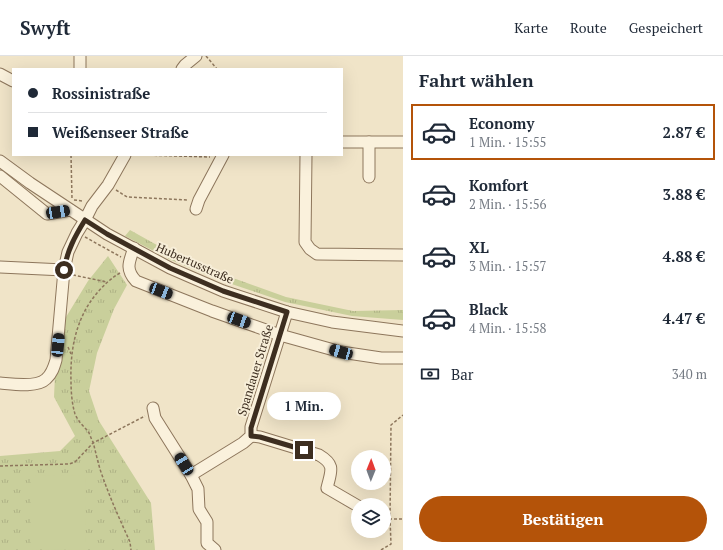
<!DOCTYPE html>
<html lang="de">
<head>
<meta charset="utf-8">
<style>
  :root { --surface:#fff; --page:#f2f2f3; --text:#1f2937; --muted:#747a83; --line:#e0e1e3; --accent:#b45309 }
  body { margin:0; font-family:"PT Serif",serif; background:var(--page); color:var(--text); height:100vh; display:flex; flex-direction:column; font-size:15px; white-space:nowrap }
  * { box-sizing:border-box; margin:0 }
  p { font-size:13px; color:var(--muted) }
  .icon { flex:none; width:22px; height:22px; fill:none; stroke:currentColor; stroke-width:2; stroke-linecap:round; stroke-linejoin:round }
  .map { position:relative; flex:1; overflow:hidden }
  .panel { display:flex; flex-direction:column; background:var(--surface); width:320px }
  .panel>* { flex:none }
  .banner { position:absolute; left:12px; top:12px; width:331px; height:88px; border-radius:0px; box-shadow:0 4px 16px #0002; display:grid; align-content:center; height:88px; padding:0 16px; background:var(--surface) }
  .needle { width:26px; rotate:1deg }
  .tools { position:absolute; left:351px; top:394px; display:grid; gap:8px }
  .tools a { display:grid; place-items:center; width:40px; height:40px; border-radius:50%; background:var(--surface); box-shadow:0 4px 16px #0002; font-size:20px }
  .end { position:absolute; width:18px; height:18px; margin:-9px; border:5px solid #3d2e20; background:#fff; box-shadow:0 0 0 2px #fff }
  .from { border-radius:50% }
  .bubble { position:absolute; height:28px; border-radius:14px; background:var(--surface); box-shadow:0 4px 16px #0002; font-size:13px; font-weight:700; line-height:28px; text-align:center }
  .car { position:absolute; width:12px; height:24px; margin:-12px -6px; border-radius:5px; box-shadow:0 0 3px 1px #0007; background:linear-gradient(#222 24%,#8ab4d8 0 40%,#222 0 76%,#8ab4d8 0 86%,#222 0) }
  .banner b { display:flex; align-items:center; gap:14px; height:38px; font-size:15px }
  .banner b+b { border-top:1px solid var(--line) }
  .banner i { width:10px; height:10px; background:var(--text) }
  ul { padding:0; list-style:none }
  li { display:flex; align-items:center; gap:12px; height:56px; margin:0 8px 6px; padding:0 8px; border:2px solid transparent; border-radius:0px }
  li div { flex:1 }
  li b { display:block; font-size:15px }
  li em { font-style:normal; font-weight:700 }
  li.active { border-color:var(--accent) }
  li>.icon { width:36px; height:36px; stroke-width:1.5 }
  h2 { padding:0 16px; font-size:18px; line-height:48px }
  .pay { display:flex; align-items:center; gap:10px; height:44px; padding:0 16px; font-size:15px }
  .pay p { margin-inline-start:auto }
  .action { display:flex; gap:8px; margin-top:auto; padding:8px 16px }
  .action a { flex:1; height:46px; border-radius:24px; background:var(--accent); color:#fff; font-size:16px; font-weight:700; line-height:46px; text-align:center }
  header { display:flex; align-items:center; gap:24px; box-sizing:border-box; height:56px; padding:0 20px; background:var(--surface); border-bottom:1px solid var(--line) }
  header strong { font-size:19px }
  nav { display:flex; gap:22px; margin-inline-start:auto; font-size:14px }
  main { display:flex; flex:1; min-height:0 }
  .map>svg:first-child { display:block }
  .park { fill:url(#park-tufts) }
  .pitch { fill:#c9cf9b }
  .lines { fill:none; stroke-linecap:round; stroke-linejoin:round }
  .minor-casing { stroke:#8d765c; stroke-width:13 }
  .path { stroke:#8d765c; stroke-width:1.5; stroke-dasharray:3 2; stroke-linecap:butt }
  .minor { stroke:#faf1dc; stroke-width:11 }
  .route { stroke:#3d2e20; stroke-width:5 }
  .labels { text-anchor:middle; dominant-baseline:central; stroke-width:4; stroke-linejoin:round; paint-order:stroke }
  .street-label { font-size:12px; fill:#3d2e20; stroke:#f7eed8 }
</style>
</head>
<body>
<header>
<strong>Swyft</strong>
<nav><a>Karte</a><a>Route</a><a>Gespeichert</a></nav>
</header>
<main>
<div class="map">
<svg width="403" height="494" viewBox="0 0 403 494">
  <defs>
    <pattern id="park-tufts" width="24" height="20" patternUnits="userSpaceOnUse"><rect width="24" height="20" fill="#c9cf9b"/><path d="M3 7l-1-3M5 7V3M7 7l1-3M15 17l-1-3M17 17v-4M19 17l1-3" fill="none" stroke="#aeb285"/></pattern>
  </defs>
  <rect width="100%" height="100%" fill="#f0e4c8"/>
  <!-- park -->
  <g class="park">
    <polygon points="130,174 173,198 219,217 286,241 353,255 403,254 403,264 352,260 285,246 217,223 171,204 125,180"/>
    <polygon points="108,200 127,229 114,253 97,297 89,335 99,365 151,447 155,494 0,494 0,400 60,395 75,380 54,341 55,319 63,266 88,225"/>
  </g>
  <!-- pitch -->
  <polygon class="pitch" points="31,419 86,420 85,494 31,493"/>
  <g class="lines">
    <!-- minor casing -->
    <g class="minor-casing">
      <g id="minor">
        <polyline points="80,13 80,0"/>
        <polyline points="182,13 185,9 196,0"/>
        <polyline points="0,18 13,25"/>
        <polyline points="342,86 403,86"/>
        <polyline points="306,99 305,186 310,193 317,198 403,199"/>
        <polyline points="0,105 30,127 107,178 170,212 223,235 287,256 332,266 403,275"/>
        <polyline points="0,120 47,158 70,154"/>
        <polyline points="369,121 369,86"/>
        <polyline points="196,153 199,144 223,99"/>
        <path d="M 134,192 C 129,206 125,213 136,225 L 212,255 L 280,279 L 341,296 L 381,302 L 403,302"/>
        <polyline points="0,211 64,214"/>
        <path d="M 0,327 C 12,328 37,332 46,323 C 52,318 54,311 56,304 L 64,214 L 68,196 L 77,177 L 85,164 L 92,150 L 108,129 L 125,99"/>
        <polyline points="153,352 155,362 191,419 198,433 199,453 207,466 207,487 215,494"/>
        <path d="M 251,380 L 260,381 L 319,399 C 336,409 331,415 327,432 L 358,450"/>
        <polyline points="191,419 243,387 251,380 251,371 287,256"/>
      </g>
    </g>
    <!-- path -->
    <g class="path">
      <polyline points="206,0 217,13"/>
      <polyline points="71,99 72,143"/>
      <polyline points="144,99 210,101"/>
      <polyline points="116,134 127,141 188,144"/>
      <polyline points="74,144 83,145"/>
      <polyline points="85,181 121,201"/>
      <path d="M 120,217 C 111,222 104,229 97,237 C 76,262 70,293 71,325 C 71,336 72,348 75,358 C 78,365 83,370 88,375 C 90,378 91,383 93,386 C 96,397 98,408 102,419 C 110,442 120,464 130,486 L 131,494"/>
      <polyline points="73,219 107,226"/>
      <polyline points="68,291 71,298"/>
      <polyline points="0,410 69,408 75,406 93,387 145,360"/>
      <polyline points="384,463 403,463"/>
      <polyline points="381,494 391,488 390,463 391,369 403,359"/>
    </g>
    <!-- minor -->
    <use href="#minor" class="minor"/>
  </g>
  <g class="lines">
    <!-- route -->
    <path class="route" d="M 64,214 C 67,195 75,180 85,164 L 107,178 L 170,212 L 223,235 L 287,256 L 251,372 L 251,380 L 260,381 L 304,394"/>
  </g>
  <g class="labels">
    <!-- street labels -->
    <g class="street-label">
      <text transform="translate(195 207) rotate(24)">Hubertusstraße</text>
      <text transform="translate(255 314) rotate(-73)">Spandauer Straße</text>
    </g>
  </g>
</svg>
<div class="tools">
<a><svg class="needle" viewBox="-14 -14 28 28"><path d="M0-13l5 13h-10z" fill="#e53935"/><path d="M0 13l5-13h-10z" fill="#747a83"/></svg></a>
<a><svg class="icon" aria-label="layers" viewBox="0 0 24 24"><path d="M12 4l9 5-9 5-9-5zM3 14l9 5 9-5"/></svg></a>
</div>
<i class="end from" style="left:64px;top:214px"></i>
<i class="end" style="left:304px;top:394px"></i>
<div class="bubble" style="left:267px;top:336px;width:74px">1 Min.</div>
<i class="car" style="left:58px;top:156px;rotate:81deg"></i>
<i class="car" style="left:161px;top:235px;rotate:111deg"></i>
<i class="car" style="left:239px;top:264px;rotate:110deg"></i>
<i class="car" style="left:58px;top:289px;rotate:6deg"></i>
<i class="car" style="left:341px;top:296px;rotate:286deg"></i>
<i class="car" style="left:184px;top:408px;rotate:328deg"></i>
<div class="banner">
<b><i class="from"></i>Rossinistraße</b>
<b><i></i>Weißenseer Straße</b>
</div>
</div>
<section class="panel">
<h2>Fahrt wählen</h2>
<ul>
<li class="active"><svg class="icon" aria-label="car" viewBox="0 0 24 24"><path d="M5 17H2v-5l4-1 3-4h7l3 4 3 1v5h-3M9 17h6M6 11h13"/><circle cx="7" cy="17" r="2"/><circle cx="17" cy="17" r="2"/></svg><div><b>Economy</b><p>1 Min. · 15:55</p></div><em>2.87 €</em></li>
<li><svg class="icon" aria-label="car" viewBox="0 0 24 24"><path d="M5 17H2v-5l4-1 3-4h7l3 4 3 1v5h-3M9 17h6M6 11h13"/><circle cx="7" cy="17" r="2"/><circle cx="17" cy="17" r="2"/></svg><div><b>Komfort</b><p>2 Min. · 15:56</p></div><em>3.88 €</em></li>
<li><svg class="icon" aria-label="car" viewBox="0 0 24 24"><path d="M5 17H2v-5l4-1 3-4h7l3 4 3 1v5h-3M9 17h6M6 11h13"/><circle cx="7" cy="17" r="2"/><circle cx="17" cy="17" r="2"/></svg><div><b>XL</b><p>3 Min. · 15:57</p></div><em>4.88 €</em></li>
<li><svg class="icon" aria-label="car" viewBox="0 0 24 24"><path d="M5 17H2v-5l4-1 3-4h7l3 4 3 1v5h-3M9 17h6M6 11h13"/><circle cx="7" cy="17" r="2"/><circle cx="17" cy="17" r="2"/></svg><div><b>Black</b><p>4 Min. · 15:58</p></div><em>4.47 €</em></li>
</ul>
<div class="pay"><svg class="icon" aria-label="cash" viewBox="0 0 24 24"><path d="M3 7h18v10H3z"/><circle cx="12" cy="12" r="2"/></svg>Bar<p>340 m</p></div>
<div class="action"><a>Bestätigen</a></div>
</section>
</main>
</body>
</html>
